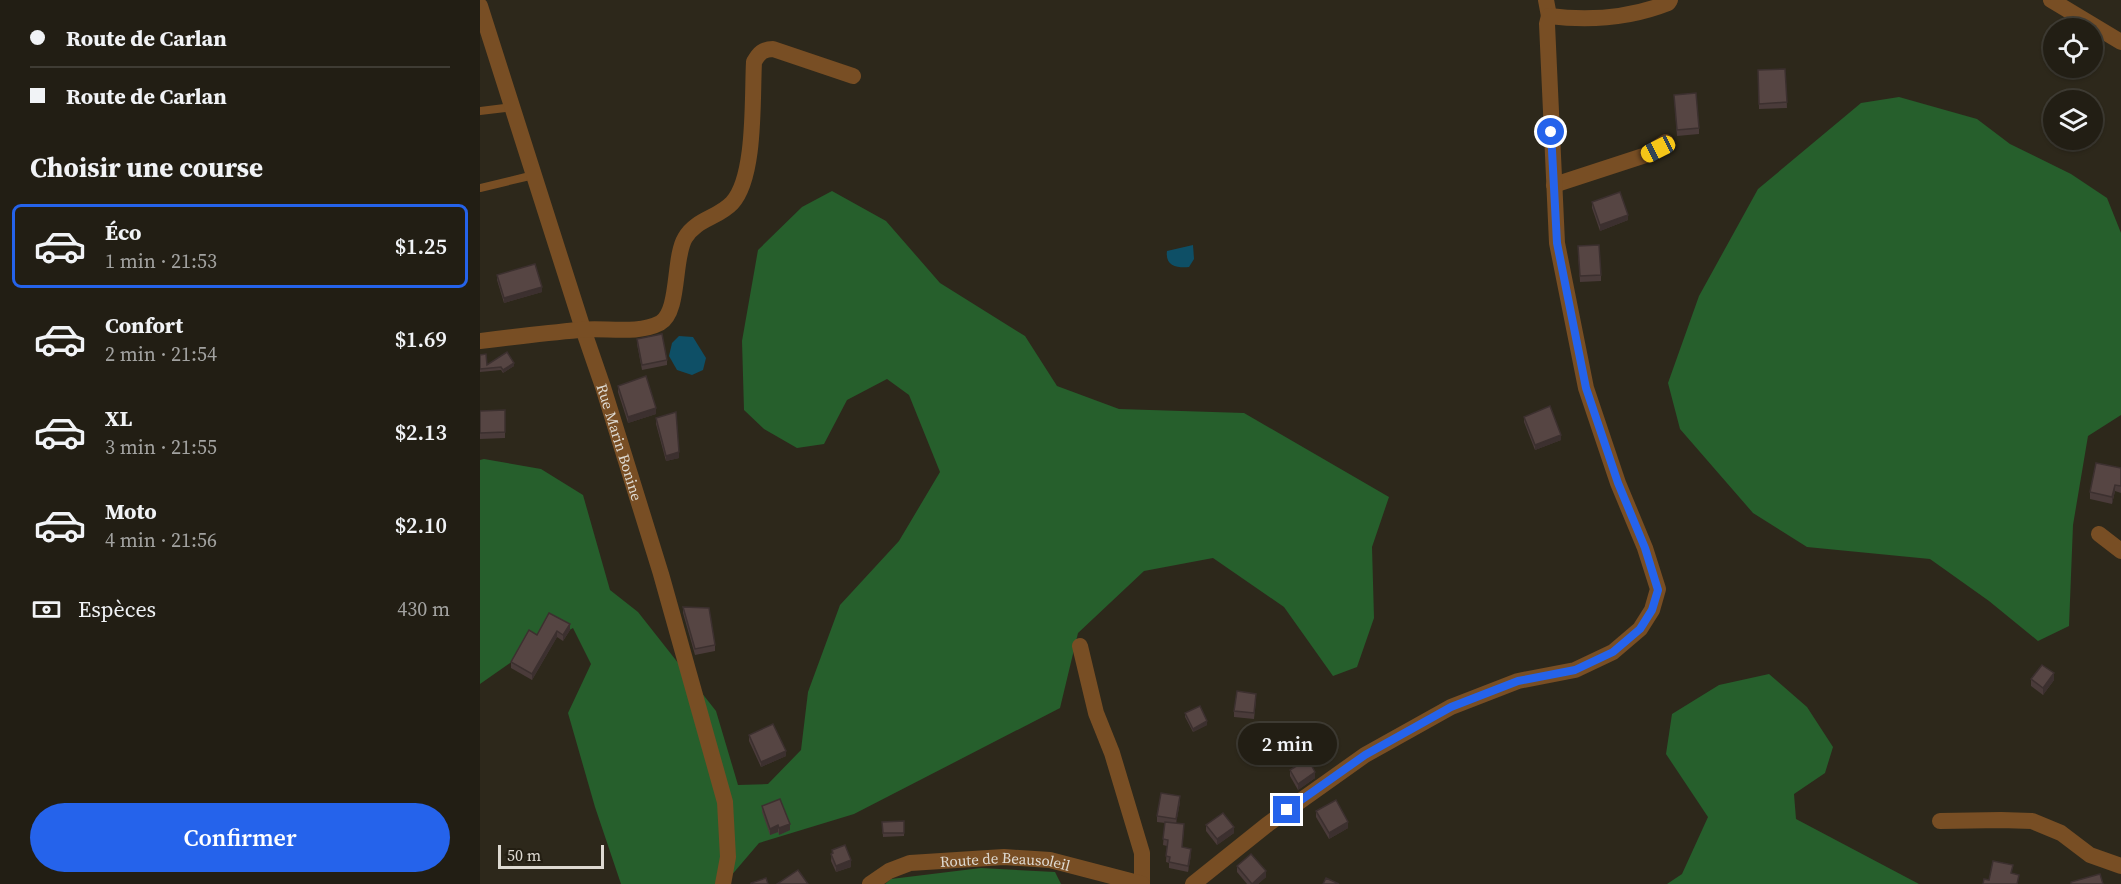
<!DOCTYPE html>
<html lang="fr">
<head>
<meta charset="utf-8">
<style>
  :root { --surface:#221e14; --page:#2a271d; --text:#f1f3f6; --muted:#a2a2a0; --line:#3f3c34; --accent:#2563eb }
  body { margin:0; font-family:"Source Serif 4",serif; background:var(--page); color:var(--text); height:100vh; display:flex; flex-direction:column; font-size:22px; white-space:nowrap }
  * { box-sizing:border-box; margin:0 }
  p { font-size:20px; color:var(--muted) }
  .icon { flex:none; width:33px; height:33px; fill:none; stroke:currentColor; stroke-width:2; stroke-linecap:round; stroke-linejoin:round }
  .map { position:relative; flex:1; overflow:hidden }
  .sheet { display:flex; flex-direction:column; background:var(--surface); width:480px }
  .sheet>* { flex:none }
  .top-card { display:grid; align-content:center; height:132px; padding:0 30px; background:var(--surface) }
  .fabs { position:absolute; left:1563px; top:18px; display:grid; gap:12px }
  .fabs a { display:grid; place-items:center; width:60px; height:60px; border-radius:50%; background:var(--surface); box-shadow:0 2px 4px #0004,0 0 0 2px var(--line); font-size:30px }
  .scale { position:absolute; left:18px; bottom:15px; width:106px; box-sizing:border-box; padding-left:6px; border:3px solid #dedad2; border-top:0; font-size:16px; line-height:21px; white-space:nowrap; color:#dedad2; -webkit-text-stroke:4px #231e12; paint-order:stroke }
  .end { position:absolute; width:27px; height:27px; margin:-14px; border:8px solid #2563eb; background:#fff; box-shadow:0 0 0 3px #fff }
  .from { border-radius:50% }
  .bubble { position:absolute; height:42px; border-radius:21px; background:var(--surface); box-shadow:0 2px 4px #0004,0 0 0 2px var(--line); font-size:20px; font-weight:600; line-height:42px; text-align:center }
  .car { position:absolute; width:18px; height:36px; margin:-18px -9px; border-radius:8px; box-shadow:0 0 4px 2px #0007; background:linear-gradient(#f5c518 24%,#345 0 40%,#f5c518 0 76%,#345 0 86%,#f5c518 0) }
  .top-card b { display:flex; align-items:center; gap:21px; height:57px; font-size:22px }
  .top-card b+b { border-top:2px solid var(--line) }
  .top-card i { width:15px; height:15px; background:var(--text) }
  ul { padding:0; list-style:none }
  li { display:flex; align-items:center; gap:18px; height:84px; margin:0 12px 9px; padding:0 18px; border:3px solid transparent; border-radius:9px }
  li div { flex:1 }
  li b { display:block; font-size:22px }
  li em { font-style:normal; font-weight:600 }
  li.current { border-color:var(--accent) }
  li>.icon { width:54px; height:54px; stroke-width:1.5 }
  h2 { padding:0 30px; font-size:27px; line-height:72px }
  .pay { display:flex; align-items:center; gap:15px; height:66px; padding:0 30px; font-size:22px }
  .pay p { margin-inline-start:auto }
  .action { display:flex; gap:12px; margin-top:auto; padding:12px 30px }
  .action a { flex:1; height:69px; border-radius:36px; background:var(--accent); color:#fff; font-size:24px; font-weight:600; line-height:69px; text-align:center }
  main { display:flex; flex:1; min-height:0 }
  .map>svg:first-child { display:block }
  .green { fill:#265f2c }
  .water { fill:#0e4f66 }
  .lines { fill:none; stroke-linecap:round; stroke-linejoin:round }
  .service { stroke:#784e24; stroke-width:8 }
  .minor { stroke:#784e24; stroke-width:16 }
  .tertiary { stroke:#784e24; stroke-width:16 }
  .wall { fill:#4a3b3a }
  .shaded-wall { fill:#3c302f }
  .building { fill:#564543; stroke:#3c302f; stroke-width:1.5 }
  .route { stroke:#2563eb; stroke-width:8 }
  .labels { text-anchor:middle; dominant-baseline:central; stroke-width:6; stroke-linejoin:round; paint-order:stroke }
  .street-label { font-size:15px; fill:#dedad2; stroke:#231e12 }
</style>
</head>
<body>
<main>
<section class="sheet">
<div class="top-card">
<b><i class="from"></i>Route de Carlan</b>
<b><i></i>Route de Carlan</b>
</div>
<h2>Choisir une course</h2>
<ul>
<li class="current"><svg class="icon" aria-label="car" viewBox="0 0 24 24"><path d="M5 17H2v-5l4-1 3-4h7l3 4 3 1v5h-3M9 17h6M6 11h13"/><circle cx="7" cy="17" r="2"/><circle cx="17" cy="17" r="2"/></svg><div><b>Éco</b><p>1 min · 21:53</p></div><em>$1.25</em></li>
<li><svg class="icon" aria-label="car" viewBox="0 0 24 24"><path d="M5 17H2v-5l4-1 3-4h7l3 4 3 1v5h-3M9 17h6M6 11h13"/><circle cx="7" cy="17" r="2"/><circle cx="17" cy="17" r="2"/></svg><div><b>Confort</b><p>2 min · 21:54</p></div><em>$1.69</em></li>
<li><svg class="icon" aria-label="car" viewBox="0 0 24 24"><path d="M5 17H2v-5l4-1 3-4h7l3 4 3 1v5h-3M9 17h6M6 11h13"/><circle cx="7" cy="17" r="2"/><circle cx="17" cy="17" r="2"/></svg><div><b>XL</b><p>3 min · 21:55</p></div><em>$2.13</em></li>
<li><svg class="icon" aria-label="car" viewBox="0 0 24 24"><path d="M5 17H2v-5l4-1 3-4h7l3 4 3 1v5h-3M9 17h6M6 11h13"/><circle cx="7" cy="17" r="2"/><circle cx="17" cy="17" r="2"/></svg><div><b>Moto</b><p>4 min · 21:56</p></div><em>$2.10</em></li>
</ul>
<div class="pay"><svg class="icon" aria-label="cash" viewBox="0 0 24 24"><path d="M3 7h18v10H3z"/><circle cx="12" cy="12" r="2"/></svg>Espèces<p>430 m</p></div>
<div class="action"><a>Confirmer</a></div>
</section>
<div class="map">
<svg width="1641" height="884" viewBox="0 0 1641 884">
  <rect width="100%" height="100%" fill="#2d281b"/>
  <!-- green -->
  <g class="green">
    <polygon points="1419,97 1497,119 1530,144 1591,174 1627,198 1641,233 1641,415 1608,436 1593,525 1589,626 1558,641 1509,601 1450,559 1327,547 1273,513 1200,429 1188,383 1219,296 1278,189 1381,103"/>
    <polygon points="352,191 406,221 460,283 545,336 577,386 639,409 764,413 909,497 892,547 894,618 877,667 853,676 804,607 733,558 664,571 598,633 580,708 374,814 279,843 244,884 141,884 115,807 88,713 111,664 93,628 30,663 0,684 0,460 4,459 61,469 103,495 130,590 158,612 236,711 258,785 288,784 321,750 328,692 360,605 419,541 460,472 429,395 407,379 367,400 344,444 317,448 284,429 264,410 262,341 278,250 322,207"/>
    <polygon points="1289,674 1327,707 1353,747 1345,773 1314,794 1316,819 1439,884 1187,884 1202,874 1228,817 1186,754 1192,714 1239,685"/>
    <polygon points="501,868 575,872 581,884 405,884 411,879"/>
  </g>
  <!-- water -->
  <g class="water">
    <path d="M 713,245 L 714,259 L 709,267 C 697,268 685,266 687,251 Z"/>
    <polygon points="199,336 213,337 226,358 223,370 212,375 197,370 189,356 192,343"/>
  </g>
  <g class="lines">
    <!-- service -->
    <g class="service">
      <polyline points="0,111 33,107"/>
      <polyline points="0,188 54,175"/>
    </g>
    <!-- minor -->
    <g class="minor">
      <polyline points="1066,0 1069,16"/>
      <polyline points="1571,0 1641,42"/>
      <path id="s1" d="M 0,6 L 103,329 L 123,387 L 181,574 L 245,802 L 248,857 L 243,884"/>
      <polyline points="1074,185 1166,155 1186,142"/>
      <path d="M 0,341 C 33,337 66,333 99,330 C 124,327 157,335 180,323 C 200,312 193,258 205,238 C 216,219 238,218 252,203 C 276,177 272,98 274,62 C 279,53 283,49 293,49 L 373,76"/>
      <polyline points="1619,534 1641,551"/>
      <polyline points="600,646 616,713 632,753 662,853 662,884"/>
      <polyline points="1460,821 1521,820 1552,821 1581,833 1610,855 1641,866"/>
      <path d="M 713,884 L 788,824 L 885,755 L 971,707 L 1038,681 L 1095,670 L 1133,652 L 1160,629 L 1172,610 L 1178,589 L 1165,548 L 1138,483 L 1106,388 L 1077,243 L 1067,24 L 1069,16 C 1109,21 1150,18 1188,3 L 1190,0"/>
    </g>
    <!-- tertiary -->
    <path class="tertiary" id="s2" d="M 390,884 L 409,871 L 430,863 L 524,857 L 570,860 L 662,884"/>
  </g>
  <!-- wall -->
  <g class="wall">
    <polygon points="1305,69 1307,108 1279,109 1278,70"/>
    <polygon points="1194,95 1219,128 1219,134 1197,136"/>
    <polygon points="1112,202 1148,220 1120,231 1112,208"/>
    <polygon points="1098,252 1121,275 1121,281 1100,282"/>
    <polygon points="17,275 62,292 24,303 17,280"/>
    <polygon points="157,339 187,360 187,365 162,370 157,344"/>
    <polygon points="0,355 7,365 34,366 23,373 21,370 0,372"/>
    <polygon points="138,386 176,414 148,423 138,392"/>
    <polygon points="25,410 25,438 0,439 0,411"/>
    <polygon points="1044,417 1081,440 1055,450 1044,422"/>
    <polygon points="176,418 199,458 186,461 176,424"/>
    <polygon points="1641,468 1641,493 1635,491 1632,504 1610,499 1610,492"/>
    <polygon points="203,607 235,645 235,651 215,655 203,613"/>
    <polygon points="69,613 90,630 83,641 77,637 52,680 31,668 31,662 57,635"/>
    <polygon points="1551,679 1574,680 1563,695 1551,686"/>
    <polygon points="776,700 774,719 754,717 754,711"/>
    <polygon points="705,713 727,725 713,732 705,717"/>
    <polygon points="269,735 306,756 281,767 269,741"/>
    <polygon points="810,770 835,778 818,790 810,776"/>
    <polygon points="700,802 696,823 704,830 702,847 711,855 708,872 689,868 689,863 686,862 687,846 683,845 685,823 677,822 677,816"/>
    <polygon points="282,806 310,830 299,835 298,832 290,835 282,812"/>
    <polygon points="836,811 868,828 849,839 836,817"/>
    <polygon points="424,821 424,836 403,837 402,822"/>
    <polygon points="726,825 754,833 737,845 726,831"/>
    <polygon points="352,850 371,867 356,872 351,861"/>
    <polygon points="757,866 786,877 778,884 767,884 757,872"/>
  </g>
  <!-- shaded-wall -->
  <g class="shaded-wall">
    <polygon points="1148,215 1148,220 1120,231 1120,225"/>
    <polygon points="62,287 62,292 24,303 24,298"/>
    <polygon points="34,363 34,366 23,373 23,370"/>
    <polygon points="176,408 176,414 148,423 148,417"/>
    <polygon points="1081,435 1081,440 1055,450 1055,445"/>
    <polygon points="199,452 199,458 186,461 186,456"/>
    <polygon points="1635,485 1635,491 1632,504 1632,497"/>
    <polygon points="90,624 90,630 83,641 83,635"/>
    <polygon points="77,631 77,637 52,680 52,674"/>
    <polygon points="1574,673 1574,680 1563,695 1563,688"/>
    <polygon points="727,721 727,725 713,732 713,729"/>
    <polygon points="306,751 306,756 281,767 281,762"/>
    <polygon points="835,772 835,778 818,790 818,784"/>
    <polygon points="700,796 700,802 696,825 696,819"/>
    <polygon points="868,822 868,828 849,839 849,833"/>
    <polygon points="310,824 310,830 299,835 299,828"/>
    <polygon points="298,825 298,832 290,835 290,829"/>
    <polygon points="754,827 754,833 737,845 737,839"/>
    <polygon points="711,849 711,855 708,872 708,866"/>
    <polygon points="371,860 371,867 356,872 356,866"/>
    <polygon points="786,871 786,877 778,884 772,884"/>
  </g>
  <!-- building -->
  <g class="building">
    <polygon points="1305,69 1307,102 1279,104 1278,70"/>
    <polygon points="1216,93 1219,128 1197,130 1194,95"/>
    <polygon points="1140,192 1148,215 1120,225 1112,202"/>
    <polygon points="1119,245 1121,275 1100,276 1098,246"/>
    <polygon points="55,264 62,287 24,298 17,275"/>
    <polygon points="182,334 187,360 162,365 157,339"/>
    <polygon points="27,352 34,363 23,370 21,367 0,369 0,355 6,354 7,365"/>
    <polygon points="166,376 176,408 148,417 138,386"/>
    <polygon points="1070,406 1081,435 1055,445 1044,417"/>
    <polygon points="25,410 25,432 0,433 0,411"/>
    <polygon points="196,412 199,452 186,456 176,418"/>
    <polygon points="1616,463 1641,468 1641,486 1635,485 1632,497 1610,492"/>
    <polygon points="203,607 229,608 235,645 215,649"/>
    <polygon points="69,613 90,624 83,635 77,631 52,674 31,662 49,630 57,635"/>
    <polygon points="1562,665 1574,673 1563,688 1551,679"/>
    <polygon points="757,691 776,694 774,713 754,711"/>
    <polygon points="720,706 727,721 713,729 705,713"/>
    <polygon points="293,724 306,751 281,762 269,735"/>
    <polygon points="828,759 835,772 818,784 810,770"/>
    <polygon points="681,793 700,796 696,819 677,816"/>
    <polygon points="300,799 310,824 299,828 298,825 290,829 282,806"/>
    <polygon points="856,800 868,822 849,833 836,811"/>
    <polygon points="743,813 754,827 737,839 726,825"/>
    <polygon points="424,821 424,833 403,833 402,822"/>
    <polygon points="685,822 704,824 702,847 711,849 708,866 689,862 690,857 686,856 688,840 683,839"/>
    <polygon points="365,845 371,860 356,866 351,854 353,853 352,850"/>
    <polygon points="771,854 786,871 772,884 757,866"/>
    <polygon points="1513,861 1533,865 1531,873 1539,875 1537,884 1503,884 1504,879 1509,880"/>
    <polygon points="318,870 328,884 297,884"/>
    <polygon points="1620,874 1623,884 1591,884 1591,882"/>
    <polygon points="286,878 288,884 271,884 271,883"/>
    <polygon points="846,878 859,884 843,884"/>
  </g>
  <g class="lines">
    <!-- route -->
    <polyline class="route" points="807,810 885,755 971,707 1038,681 1095,670 1133,652 1160,629 1172,610 1178,590 1165,548 1138,483 1106,388 1077,243 1071,132"/>
  </g>
  <g class="labels">
    <!-- street labels -->
    <g class="street-label">
      <text stroke="none"><textPath href="#s1" startOffset="458">Rue Marin Bonine</textPath></text>
      <text stroke="none"><textPath href="#s2" startOffset="141">Route de Beausoleil</textPath></text>
    </g>
  </g>
</svg>
<div class="fabs">
<a><svg class="icon" aria-label="locate" viewBox="0 0 24 24"><circle cx="12" cy="12" r="6"/><path d="M12 2v4M12 18v4M2 12h4M18 12h4"/></svg></a>
<a><svg class="icon" aria-label="layers" viewBox="0 0 24 24"><path d="M12 4l9 5-9 5-9-5zM3 14l9 5 9-5"/></svg></a>
</div>
<div class="scale">50 m</div>
<i class="end from" style="left:1071px;top:132px"></i>
<i class="end" style="left:807px;top:810px"></i>
<div class="bubble" style="left:758px;top:723px;width:99px">2 min</div>
<i class="car" style="left:1178px;top:149px;rotate:243deg"></i>
</div>
</main>
</body>
</html>
